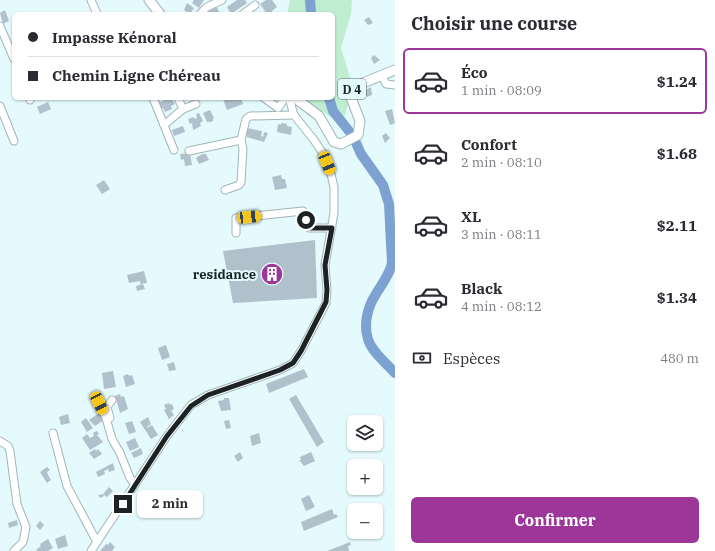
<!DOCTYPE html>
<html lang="fr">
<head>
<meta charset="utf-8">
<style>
  :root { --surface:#fff; --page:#f7f7f7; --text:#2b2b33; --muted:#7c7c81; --line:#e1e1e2; --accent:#9d3699 }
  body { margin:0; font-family:"IBM Plex Serif",serif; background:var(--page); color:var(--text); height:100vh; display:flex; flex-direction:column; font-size:15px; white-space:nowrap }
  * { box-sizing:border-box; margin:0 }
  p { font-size:13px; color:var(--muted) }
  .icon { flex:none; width:22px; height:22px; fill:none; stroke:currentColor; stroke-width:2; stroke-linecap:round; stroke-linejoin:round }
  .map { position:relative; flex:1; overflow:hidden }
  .sheet { display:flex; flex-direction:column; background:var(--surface); width:320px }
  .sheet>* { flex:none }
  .banner { position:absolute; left:12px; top:12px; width:323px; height:88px; border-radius:6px; box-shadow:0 1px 3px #0004; display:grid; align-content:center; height:88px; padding:0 16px; background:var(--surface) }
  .controls { position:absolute; left:347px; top:415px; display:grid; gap:8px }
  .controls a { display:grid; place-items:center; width:36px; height:36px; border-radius:6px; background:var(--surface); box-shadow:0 1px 3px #0004; font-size:20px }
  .end { position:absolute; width:18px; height:18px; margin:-9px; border:5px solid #1b2324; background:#fff; box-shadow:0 0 0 2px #fff }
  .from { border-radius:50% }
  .bubble { position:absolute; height:28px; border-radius:6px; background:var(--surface); box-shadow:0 1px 3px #0004; font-size:13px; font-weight:700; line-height:28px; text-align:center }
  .car { position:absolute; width:12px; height:24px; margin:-12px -6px; border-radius:5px; box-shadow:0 0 3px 1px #0007; background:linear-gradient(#f5c518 24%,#345 0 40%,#f5c518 0 76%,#345 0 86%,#f5c518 0) }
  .banner b { display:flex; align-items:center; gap:14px; height:38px; font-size:15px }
  .banner b+b { border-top:1px solid var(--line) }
  .banner i { width:10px; height:10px; background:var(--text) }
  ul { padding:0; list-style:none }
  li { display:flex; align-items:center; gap:12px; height:66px; margin:0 8px 6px; padding:0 8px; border:2px solid transparent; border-radius:6px }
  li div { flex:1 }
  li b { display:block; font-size:15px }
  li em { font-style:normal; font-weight:700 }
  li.active { border-color:var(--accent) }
  li>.icon { width:36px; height:36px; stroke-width:1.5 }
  h2 { padding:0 16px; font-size:18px; line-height:48px }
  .pay { display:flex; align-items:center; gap:10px; height:44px; padding:0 16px; font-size:15px }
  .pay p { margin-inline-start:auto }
  .action { display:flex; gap:8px; margin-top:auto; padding:8px 16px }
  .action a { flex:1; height:46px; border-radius:6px; background:var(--accent); color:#fff; font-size:16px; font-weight:700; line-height:46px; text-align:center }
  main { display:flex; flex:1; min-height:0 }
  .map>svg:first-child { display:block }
  .green { fill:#beedd0 }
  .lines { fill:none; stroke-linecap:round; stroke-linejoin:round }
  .river { stroke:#7da1d0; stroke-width:10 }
  .building { fill:#b0c1cb }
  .minor-casing { stroke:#a0b5b8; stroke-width:9 }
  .major-casing { stroke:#a0b5b8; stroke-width:11 }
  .minor { stroke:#fff; stroke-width:7 }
  .major { stroke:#fff; stroke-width:9 }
  .route { stroke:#1b2324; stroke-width:5 }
  .labels { text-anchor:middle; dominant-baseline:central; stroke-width:4; stroke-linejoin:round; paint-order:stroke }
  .shield { fill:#e4fafd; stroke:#576465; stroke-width:1 }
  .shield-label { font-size:12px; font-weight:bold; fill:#1b2324 }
  .poi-label { font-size:13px; font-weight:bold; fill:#1b2324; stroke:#e4fafd; text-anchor:end }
</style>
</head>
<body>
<main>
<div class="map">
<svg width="395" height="551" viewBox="0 0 395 551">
  <rect width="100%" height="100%" fill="#e4fafd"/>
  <!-- green -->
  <polygon class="green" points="290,0 352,0 351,14 341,48 353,87 342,125 303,98 333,98 333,14 287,14"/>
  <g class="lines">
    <!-- river -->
    <g class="river">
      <polyline points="310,0 311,14"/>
      <path d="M 329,98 L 333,111 L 353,136 L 361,154 L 383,185 L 389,204 L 392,263 C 390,274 382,284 376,294 C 368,306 363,324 368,339 C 371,351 386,363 395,373"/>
    </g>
  </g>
  <!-- building -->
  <g class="building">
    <polygon points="194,0 204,0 199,8 192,3"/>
    <polygon points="237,0 245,0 247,3 231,14 227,7"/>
    <polygon points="266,0 272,0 277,7 272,11 272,12 267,14 260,4"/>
    <polygon points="187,3 194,8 190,14 184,10"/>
    <polygon points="217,7 220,14 208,14 207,12"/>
    <polygon points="5,10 9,21 3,24 0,13"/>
    <polygon points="369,17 373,23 368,25 364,20"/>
    <polygon points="374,55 380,60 374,64 371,58"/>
    <polygon points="371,87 372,95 367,97 364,91"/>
    <polygon points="170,98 171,98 175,104 171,106 172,109 165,112 163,108 160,109 156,101 159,100 160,102"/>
    <polygon points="226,98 241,98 243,104 227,110 223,99"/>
    <polygon points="48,102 51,109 40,114 37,107"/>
    <polygon points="392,109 395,123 390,125 385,111"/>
    <polygon points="210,110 214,118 213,119 213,121 210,122 207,122 203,113"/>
    <polygon points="199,113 203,121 200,123 201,126 193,130 192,123 190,124 188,119 194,117 195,119 197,118 196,114"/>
    <polygon points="281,123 287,124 287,126 292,127 291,135 277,132 278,124 281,125"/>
    <polygon points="183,126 185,132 174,136 172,130"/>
    <polygon points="247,128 262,131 261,136 263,137 264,132 268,133 264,142 247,137"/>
    <polygon points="386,133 390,138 385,143 382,136"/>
    <polygon points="190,153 192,165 185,166 184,159 181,160 180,154"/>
    <polygon points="202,154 206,154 209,160 199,164 196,158"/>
    <polygon points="281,175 282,179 285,179 287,188 275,190 272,177"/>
    <polygon points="104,180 110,189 102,194 96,185"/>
    <polygon points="315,240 317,298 233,303 223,251"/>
    <polygon points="144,271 147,283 140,284 140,281 129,283 127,275"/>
    <polygon points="143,284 145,289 137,291 136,286"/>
    <polygon points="166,345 170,357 162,360 158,348"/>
    <polygon points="174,362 176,370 169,371 167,364"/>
    <polygon points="304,369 308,377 269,393 266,384"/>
    <polygon points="113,371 116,387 104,389 102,373"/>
    <polygon points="128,374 129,376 132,375 135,384 126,387 123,376"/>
    <polygon points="120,394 121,397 124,396 128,409 120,413 115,396"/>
    <polygon points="296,395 324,442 317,447 289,399"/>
    <polygon points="224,398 229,398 231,410 221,411 218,401 224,400"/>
    <polygon points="169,403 170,405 172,404 174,409 171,411 174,415 169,419 164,410 166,409 164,405"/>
    <polygon points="99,413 104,420 95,426 89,420"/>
    <polygon points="68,414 70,423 61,425 59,417"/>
    <polygon points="148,417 151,424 147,427 147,428 152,425 158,435 151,439 140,422"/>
    <polygon points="86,418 93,428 87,432 81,422"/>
    <polygon points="229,420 231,428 226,429 224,421"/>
    <polygon points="132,421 136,432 129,434 125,423"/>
    <polygon points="97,431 99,434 97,435 103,442 90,450 82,438 87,434 90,438 94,436 93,433"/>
    <polygon points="259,433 261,443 252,446 250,436"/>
    <polygon points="135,438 139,447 130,451 126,442"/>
    <polygon points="141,448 143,454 134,458 131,453"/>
    <polygon points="95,449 96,451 98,449 102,454 94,459 89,453"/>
    <polygon points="240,452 243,458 238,462 234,456"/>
    <polygon points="311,452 315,461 304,466 299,460 301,460 300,457"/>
    <polygon points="113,463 115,470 109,472 108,469 104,471 105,474 98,477 96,472"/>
    <polygon points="47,467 50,470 47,472 48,475 51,480 47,483 40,472"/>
    <polygon points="109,487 113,491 107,497 103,494 104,496 100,498 98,495 103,494"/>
    <polygon points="309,495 315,507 306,511 301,499"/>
    <polygon points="332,509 334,515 336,514 338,517 304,531 301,522"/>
    <polygon points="17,520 18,525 9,528 8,523"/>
    <polygon points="40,521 44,525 40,530 36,526"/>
    <polygon points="65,535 68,546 58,549 55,539"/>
    <polygon points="48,539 53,548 48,551 37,551 36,550 41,546 40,544"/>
    <polygon points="110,542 115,547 112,551 100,551 106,544 108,545"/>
    <polygon points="350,542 351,545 348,546 349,551 327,551"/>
  </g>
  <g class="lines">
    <!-- minor casing -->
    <g class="minor-casing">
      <g id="minor">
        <polyline points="91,0 97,14"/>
        <polyline points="200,14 207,7 222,0"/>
        <polyline points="243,14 255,5"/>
        <polyline points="0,26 14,59"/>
        <polyline points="382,76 386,84 395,85"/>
        <polyline points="30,98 30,100"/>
        <polyline points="153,98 174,150"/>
        <polyline points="264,98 278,108 285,98"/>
        <polyline points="0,106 14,141"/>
        <polyline points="183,109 196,104"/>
        <polyline points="164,125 183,109 178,98"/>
        <polyline points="189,151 241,140 246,119 250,116 294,115"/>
        <polyline points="225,190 239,185 241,182 243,149 241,140"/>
        <polyline points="236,233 236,218 303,211 309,228 332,228"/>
        <polyline points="99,403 106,418 112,439 120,453 130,478 135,485"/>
        <polyline points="110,418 107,407 112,400"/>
        <polyline points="53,433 67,486 97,542"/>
        <polyline points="0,441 8,446 10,451 17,504 26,527 23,542 14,551"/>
        <polyline points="91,551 167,436 191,405 208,395 280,370 293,363 301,351 326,303 327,290 325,265 334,213 334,187 330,170 324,155 314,140 294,115 289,98"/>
      </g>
    </g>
    <!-- major casing -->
    <g class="major-casing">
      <g id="major">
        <polyline points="149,0 160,14"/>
        <polyline points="295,98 319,116 334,142 341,144 358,135 360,121 350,95 353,87 395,70"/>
      </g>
    </g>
    <!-- minor -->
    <use href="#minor" class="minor"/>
    <!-- major -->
    <use href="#major" class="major"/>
  </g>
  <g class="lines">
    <!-- route -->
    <polyline class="route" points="123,504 167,436 191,406 208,395 280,370 293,363 301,351 326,302 327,290 325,265 332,228 309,228 306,220"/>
  </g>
  <!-- icons -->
  <defs>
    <g id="building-disc" transform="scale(1.15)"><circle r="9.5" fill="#9d3699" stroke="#e4fafd"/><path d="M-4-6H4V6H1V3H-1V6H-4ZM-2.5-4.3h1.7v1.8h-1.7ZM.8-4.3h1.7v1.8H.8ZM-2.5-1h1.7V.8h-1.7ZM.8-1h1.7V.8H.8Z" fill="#fff"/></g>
  </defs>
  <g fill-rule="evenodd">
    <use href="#building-disc" x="272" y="274"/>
  </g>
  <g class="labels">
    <!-- shield labels -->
    <rect class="shield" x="338" y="79" width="28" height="20" rx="3"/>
    <g class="shield-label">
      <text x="352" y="89">D 4</text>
    </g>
    <!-- poi labels -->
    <g class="poi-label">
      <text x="256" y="274">residance</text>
    </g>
  </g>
</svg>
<div class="controls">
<a><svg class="icon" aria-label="layers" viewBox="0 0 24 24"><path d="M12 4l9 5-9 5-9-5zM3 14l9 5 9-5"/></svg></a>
<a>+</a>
<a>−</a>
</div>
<i class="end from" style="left:306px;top:220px"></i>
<i class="end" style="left:123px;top:504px"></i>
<div class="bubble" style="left:137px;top:490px;width:66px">2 min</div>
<i class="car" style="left:327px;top:163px;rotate:158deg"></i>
<i class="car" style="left:249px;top:217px;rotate:84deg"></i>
<i class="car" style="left:99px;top:403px;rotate:154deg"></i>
<div class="banner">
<b><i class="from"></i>Impasse Kénoral</b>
<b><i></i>Chemin Ligne Chéreau</b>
</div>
</div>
<section class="sheet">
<h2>Choisir une course</h2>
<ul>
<li class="active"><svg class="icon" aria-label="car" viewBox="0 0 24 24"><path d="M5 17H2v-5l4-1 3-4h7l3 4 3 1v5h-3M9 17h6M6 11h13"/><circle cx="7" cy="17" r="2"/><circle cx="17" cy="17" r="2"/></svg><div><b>Éco</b><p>1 min · 08:09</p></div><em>$1.24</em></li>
<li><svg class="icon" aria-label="car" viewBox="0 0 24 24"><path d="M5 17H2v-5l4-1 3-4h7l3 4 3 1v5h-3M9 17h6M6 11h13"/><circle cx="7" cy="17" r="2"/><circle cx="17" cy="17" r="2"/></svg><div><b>Confort</b><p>2 min · 08:10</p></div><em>$1.68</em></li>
<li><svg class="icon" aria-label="car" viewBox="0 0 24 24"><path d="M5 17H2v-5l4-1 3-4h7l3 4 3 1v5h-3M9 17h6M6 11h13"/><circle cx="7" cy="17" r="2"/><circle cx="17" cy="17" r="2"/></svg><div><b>XL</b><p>3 min · 08:11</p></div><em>$2.11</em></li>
<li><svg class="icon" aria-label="car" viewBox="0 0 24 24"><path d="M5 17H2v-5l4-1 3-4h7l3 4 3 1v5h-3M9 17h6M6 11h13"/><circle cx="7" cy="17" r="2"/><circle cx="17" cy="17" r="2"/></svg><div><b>Black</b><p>4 min · 08:12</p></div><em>$1.34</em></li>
</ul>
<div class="pay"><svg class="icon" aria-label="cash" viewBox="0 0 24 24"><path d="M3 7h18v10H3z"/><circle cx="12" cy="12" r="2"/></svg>Espèces<p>480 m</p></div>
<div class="action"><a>Confirmer</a></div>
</section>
</main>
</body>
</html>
